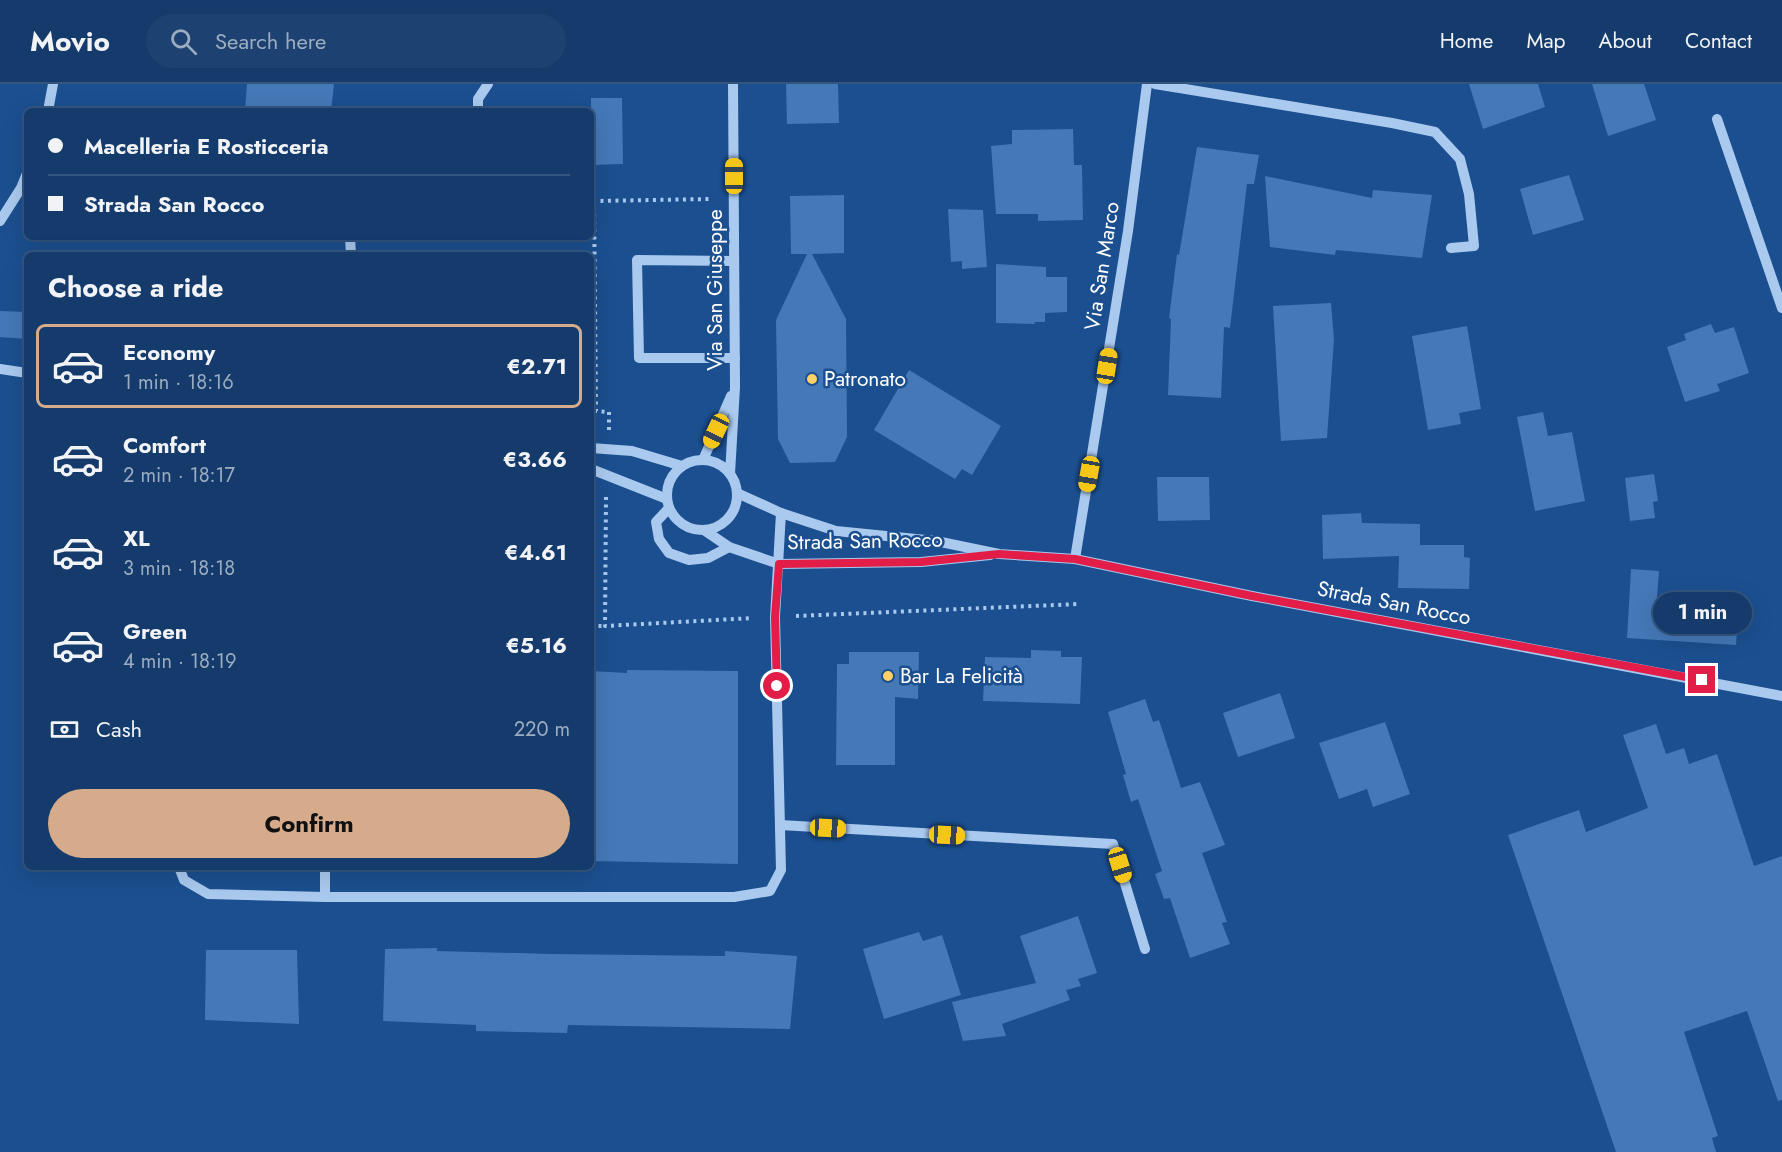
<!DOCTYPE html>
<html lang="en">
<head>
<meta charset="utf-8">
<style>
  :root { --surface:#143b6b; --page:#1d4271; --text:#f1f3f6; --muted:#9dadc1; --line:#33557e; --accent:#d6ab8b }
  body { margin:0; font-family:Jost,sans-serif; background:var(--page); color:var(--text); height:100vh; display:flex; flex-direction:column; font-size:22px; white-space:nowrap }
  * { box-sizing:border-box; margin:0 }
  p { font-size:20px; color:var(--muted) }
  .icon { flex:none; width:33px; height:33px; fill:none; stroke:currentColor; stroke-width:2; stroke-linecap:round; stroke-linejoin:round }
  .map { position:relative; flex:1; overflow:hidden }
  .panel { position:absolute; left:24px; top:168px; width:570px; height:618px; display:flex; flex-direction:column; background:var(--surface); border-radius:9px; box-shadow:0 6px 24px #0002,0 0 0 2px var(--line) }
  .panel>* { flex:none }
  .banner { position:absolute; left:24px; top:24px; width:570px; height:132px; border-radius:9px; box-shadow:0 6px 24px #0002,0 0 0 2px var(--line); display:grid; align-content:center; height:132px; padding:0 24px; background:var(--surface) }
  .end { position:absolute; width:27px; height:27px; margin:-14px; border:8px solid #e11d48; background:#fff; box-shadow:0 0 0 3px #fff }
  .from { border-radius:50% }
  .bubble { position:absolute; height:42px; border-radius:21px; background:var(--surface); box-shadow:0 6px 24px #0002,0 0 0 2px var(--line); font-size:20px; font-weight:700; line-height:42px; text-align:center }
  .car { position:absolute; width:18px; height:36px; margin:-18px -9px; border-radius:8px; box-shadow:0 0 4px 2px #0007; background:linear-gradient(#f5c518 24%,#345 0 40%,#f5c518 0 76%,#345 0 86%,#f5c518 0) }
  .banner b { display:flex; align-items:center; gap:21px; height:57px; font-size:22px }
  .banner b+b { border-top:2px solid var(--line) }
  .banner i { width:15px; height:15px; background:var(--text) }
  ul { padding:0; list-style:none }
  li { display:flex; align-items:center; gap:18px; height:84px; margin:0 12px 9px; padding:0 12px; border:3px solid transparent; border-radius:9px }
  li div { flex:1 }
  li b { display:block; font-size:22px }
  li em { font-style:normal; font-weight:700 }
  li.active { border-color:var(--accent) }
  li>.icon { width:54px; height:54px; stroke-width:1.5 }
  h2 { padding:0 24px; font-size:27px; line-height:72px }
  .pay { display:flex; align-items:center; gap:15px; height:66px; padding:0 24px; font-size:22px }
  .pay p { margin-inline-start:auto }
  .button { display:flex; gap:12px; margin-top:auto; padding:12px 24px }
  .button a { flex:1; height:69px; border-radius:36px; background:var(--accent); color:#111; font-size:24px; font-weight:700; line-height:69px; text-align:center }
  header { display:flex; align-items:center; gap:36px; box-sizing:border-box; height:84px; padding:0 30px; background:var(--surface); border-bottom:2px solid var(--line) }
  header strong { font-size:28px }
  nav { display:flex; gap:33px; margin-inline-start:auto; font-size:21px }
  .search { width:420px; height:54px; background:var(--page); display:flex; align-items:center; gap:15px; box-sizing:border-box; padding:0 21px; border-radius:33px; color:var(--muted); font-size:22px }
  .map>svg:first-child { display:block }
  .building { fill:#4478b7 }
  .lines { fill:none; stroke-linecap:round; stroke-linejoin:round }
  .path { stroke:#a9c9ee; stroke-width:4; stroke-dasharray:3 4.5; stroke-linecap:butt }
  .minor { stroke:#a9c9ee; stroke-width:10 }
  .route { stroke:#e11d48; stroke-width:8 }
  .poi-dot { fill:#ffd166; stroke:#1b4f8f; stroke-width:2 }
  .labels { text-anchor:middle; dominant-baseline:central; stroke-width:5; stroke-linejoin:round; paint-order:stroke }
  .street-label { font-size:21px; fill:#fff; stroke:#1b4f8f }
  .poi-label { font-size:21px; fill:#fff; stroke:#1b4f8f; text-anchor:start }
</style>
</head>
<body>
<header>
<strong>Movio</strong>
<div class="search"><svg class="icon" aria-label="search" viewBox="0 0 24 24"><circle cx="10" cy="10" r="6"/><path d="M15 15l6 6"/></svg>Search here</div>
<nav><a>Home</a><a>Map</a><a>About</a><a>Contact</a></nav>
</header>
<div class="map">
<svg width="1782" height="1068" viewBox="0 0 1782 1068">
  <rect width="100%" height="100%" fill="#1b4f8f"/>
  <!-- building -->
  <g class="building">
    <polygon points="247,0 334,0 331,27 245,27"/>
    <polygon points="786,0 838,0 839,39 787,40"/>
    <polygon points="1469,0 1538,0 1545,23 1483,45"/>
    <polygon points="1592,0 1644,0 1656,36 1608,52"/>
    <polygon points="591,14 622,14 623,80 591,81"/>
    <polygon points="1073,45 1074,81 1082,81 1083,136 1038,137 1038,130 996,130 991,62 1012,60 1012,46"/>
    <polygon points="1197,63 1259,71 1254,100 1247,100 1230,244 1224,243 1221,314 1168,311 1171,235 1169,234 1177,170 1179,171"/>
    <polygon points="1569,91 1584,136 1533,151 1520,105"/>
    <polygon points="1265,92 1372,114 1373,106 1432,111 1422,174 1336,166 1335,171 1270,163"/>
    <polygon points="844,111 844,169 812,170 846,235 847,353 835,378 790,379 778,355 776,236 807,170 791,170 790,112"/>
    <polygon points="948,125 983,126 987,183 962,185 962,177 951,178"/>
    <polygon points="996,180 1046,183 1046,193 1067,193 1067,228 1045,229 1045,238 1034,238 1035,240 996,239"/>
    <polygon points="1331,219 1334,255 1327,354 1281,357 1273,222"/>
    <polygon points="0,227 27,228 27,255 0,253"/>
    <polygon points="1711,240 1715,249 1734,243 1749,289 1717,300 1720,307 1685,318 1667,263 1686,256 1684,250"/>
    <polygon points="1467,242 1481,325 1459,329 1461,340 1428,346 1412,252"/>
    <polygon points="909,286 1001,342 972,391 962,385 955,395 874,346"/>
    <polygon points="1543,328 1548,352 1572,348 1585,417 1535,427 1517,333"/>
    <polygon points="1654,390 1658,417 1653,418 1655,434 1630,437 1625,394"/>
    <polygon points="1157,393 1209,393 1210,436 1158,437"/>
    <polygon points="1361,429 1362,439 1420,440 1420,461 1464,461 1464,473 1470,474 1469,505 1398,504 1399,472 1323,475 1322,431"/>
    <polygon points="1631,485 1659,487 1657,514 1739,516 1736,561 1627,554"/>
    <polygon points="1031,566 1061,567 1061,573 1082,573 1080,620 983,617 985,573 1031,574"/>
    <polygon points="849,568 919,568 918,615 895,613 895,681 836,681 837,580 849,580"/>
    <polygon points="627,586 738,587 738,780 591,777 591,587 627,589"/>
    <polygon points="1280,609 1295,654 1238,673 1223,629"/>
    <polygon points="1145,615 1153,638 1159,636 1181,704 1200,698 1225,761 1202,769 1227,838 1222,839 1230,860 1190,874 1170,814 1164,815 1155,790 1162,787 1138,715 1131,718 1123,691 1126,690 1108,628"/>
    <polygon points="1385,638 1410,710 1373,723 1367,705 1339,715 1319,659"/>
    <polygon points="1656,640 1666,670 1684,664 1689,680 1717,670 1754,782 1782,772 1782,1016 1778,1017 1747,927 1684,948 1718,1052 1712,1054 1716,1068 1616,1068 1508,751 1579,726 1586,748 1648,724 1623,651"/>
    <polygon points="1078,832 1097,889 1078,895 1081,902 1066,906 1070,916 1002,940 1006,952 963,957 952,918 1036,899 1020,852"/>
    <polygon points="919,848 923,857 942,851 961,911 884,935 863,865"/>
    <polygon points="437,864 437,867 552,870 725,872 725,867 797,872 790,945 568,941 567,949 476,947 476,941 383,937 385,865"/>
    <polygon points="206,866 297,866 299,940 205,936"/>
  </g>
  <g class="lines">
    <!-- path -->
    <g class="path">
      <polyline points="609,346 609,328 596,327 594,117 712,115"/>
      <polyline points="606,413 605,542 753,534"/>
      <polyline points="796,532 1079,520"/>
      <polyline points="591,542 605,542"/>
    </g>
    <!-- minor -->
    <g class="minor">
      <polyline points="1155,0 1392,39 1435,48 1460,75 1469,110 1474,162 1451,164"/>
      <polyline points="48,27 53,0"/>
      <polyline points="478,27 478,15 488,0"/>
      <polyline points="1717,35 1782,224"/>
      <polyline points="0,137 21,104 27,89"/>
      <polyline points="350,153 351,171"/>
      <polyline points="734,177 637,176 639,274 735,274"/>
      <polyline points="0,285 27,289"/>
      <polyline points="591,364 632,367 682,382"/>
      <circle cx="702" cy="411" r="35"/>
      <polyline points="703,376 731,312"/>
      <polyline points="591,385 667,415"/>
      <polyline points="730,390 735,303 733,0"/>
      <polyline points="737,409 781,429 836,447 936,457 999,470 1075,475 1252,512 1782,612"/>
      <polyline points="669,424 656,438 659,455 669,469 689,476 708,474 729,463"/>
      <polyline points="704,446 729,463 779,480 921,478 990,471"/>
      <polyline points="1075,475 1128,147 1147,0"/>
      <polyline points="780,741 1113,760 1145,865"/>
      <polyline points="179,783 184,796 208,810 325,813 734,813 770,807 781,786 775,533 781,429"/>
      <polyline points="325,813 325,783"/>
    </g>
  </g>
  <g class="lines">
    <!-- route -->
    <polyline class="route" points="777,602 775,533 779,480 921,478 999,470 1075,475 1252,512 1702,596"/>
  </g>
  <!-- markers -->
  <g class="poi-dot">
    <circle cx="812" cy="295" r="6"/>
    <circle cx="888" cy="592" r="6"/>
  </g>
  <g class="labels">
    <!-- street labels -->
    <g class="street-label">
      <text transform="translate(1102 182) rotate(-81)">Via San Marco</text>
      <text transform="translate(715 206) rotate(-90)">Via San Giuseppe</text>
      <text transform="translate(865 457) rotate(-1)">Strada San Rocco</text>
      <text transform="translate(1394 519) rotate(11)">Strada San Rocco</text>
    </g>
    <!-- poi labels -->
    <g class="poi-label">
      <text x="824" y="295">Patronato</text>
      <text x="900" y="592">Bar La Felicità</text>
    </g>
  </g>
</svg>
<i class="end from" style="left:777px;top:602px"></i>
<i class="end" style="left:1702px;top:596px"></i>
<div class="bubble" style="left:1653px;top:508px;width:99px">1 min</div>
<i class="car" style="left:734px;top:92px;rotate:0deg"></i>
<i class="car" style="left:1107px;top:282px;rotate:9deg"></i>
<i class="car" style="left:716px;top:347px;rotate:205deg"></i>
<i class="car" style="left:1089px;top:390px;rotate:190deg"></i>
<i class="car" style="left:828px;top:744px;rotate:93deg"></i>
<i class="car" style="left:947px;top:751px;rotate:93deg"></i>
<i class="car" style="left:1120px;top:781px;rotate:163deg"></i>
<div class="banner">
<b><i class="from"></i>Macelleria E Rosticceria</b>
<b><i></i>Strada San Rocco</b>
</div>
<section class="panel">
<h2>Choose a ride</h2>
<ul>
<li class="active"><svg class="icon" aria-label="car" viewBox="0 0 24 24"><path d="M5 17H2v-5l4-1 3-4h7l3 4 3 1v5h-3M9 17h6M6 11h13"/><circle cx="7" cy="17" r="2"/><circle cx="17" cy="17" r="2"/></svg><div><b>Economy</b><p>1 min · 18:16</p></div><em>€2.71</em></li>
<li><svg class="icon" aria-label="car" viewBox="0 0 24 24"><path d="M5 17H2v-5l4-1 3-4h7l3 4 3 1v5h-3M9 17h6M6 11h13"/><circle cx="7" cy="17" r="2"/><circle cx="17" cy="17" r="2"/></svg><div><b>Comfort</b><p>2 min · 18:17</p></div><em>€3.66</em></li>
<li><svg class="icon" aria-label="car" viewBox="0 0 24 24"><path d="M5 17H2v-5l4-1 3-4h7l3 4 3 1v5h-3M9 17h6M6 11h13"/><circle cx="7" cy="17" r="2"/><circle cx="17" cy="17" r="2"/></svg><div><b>XL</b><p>3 min · 18:18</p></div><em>€4.61</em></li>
<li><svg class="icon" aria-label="car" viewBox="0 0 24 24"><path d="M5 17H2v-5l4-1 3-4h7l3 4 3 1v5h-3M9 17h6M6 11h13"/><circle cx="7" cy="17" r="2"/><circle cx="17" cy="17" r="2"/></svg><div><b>Green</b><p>4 min · 18:19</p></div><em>€5.16</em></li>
</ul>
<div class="pay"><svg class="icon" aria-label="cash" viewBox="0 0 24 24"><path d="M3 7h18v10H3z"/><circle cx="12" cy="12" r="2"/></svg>Cash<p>220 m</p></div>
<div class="button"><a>Confirm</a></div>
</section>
</div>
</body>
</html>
